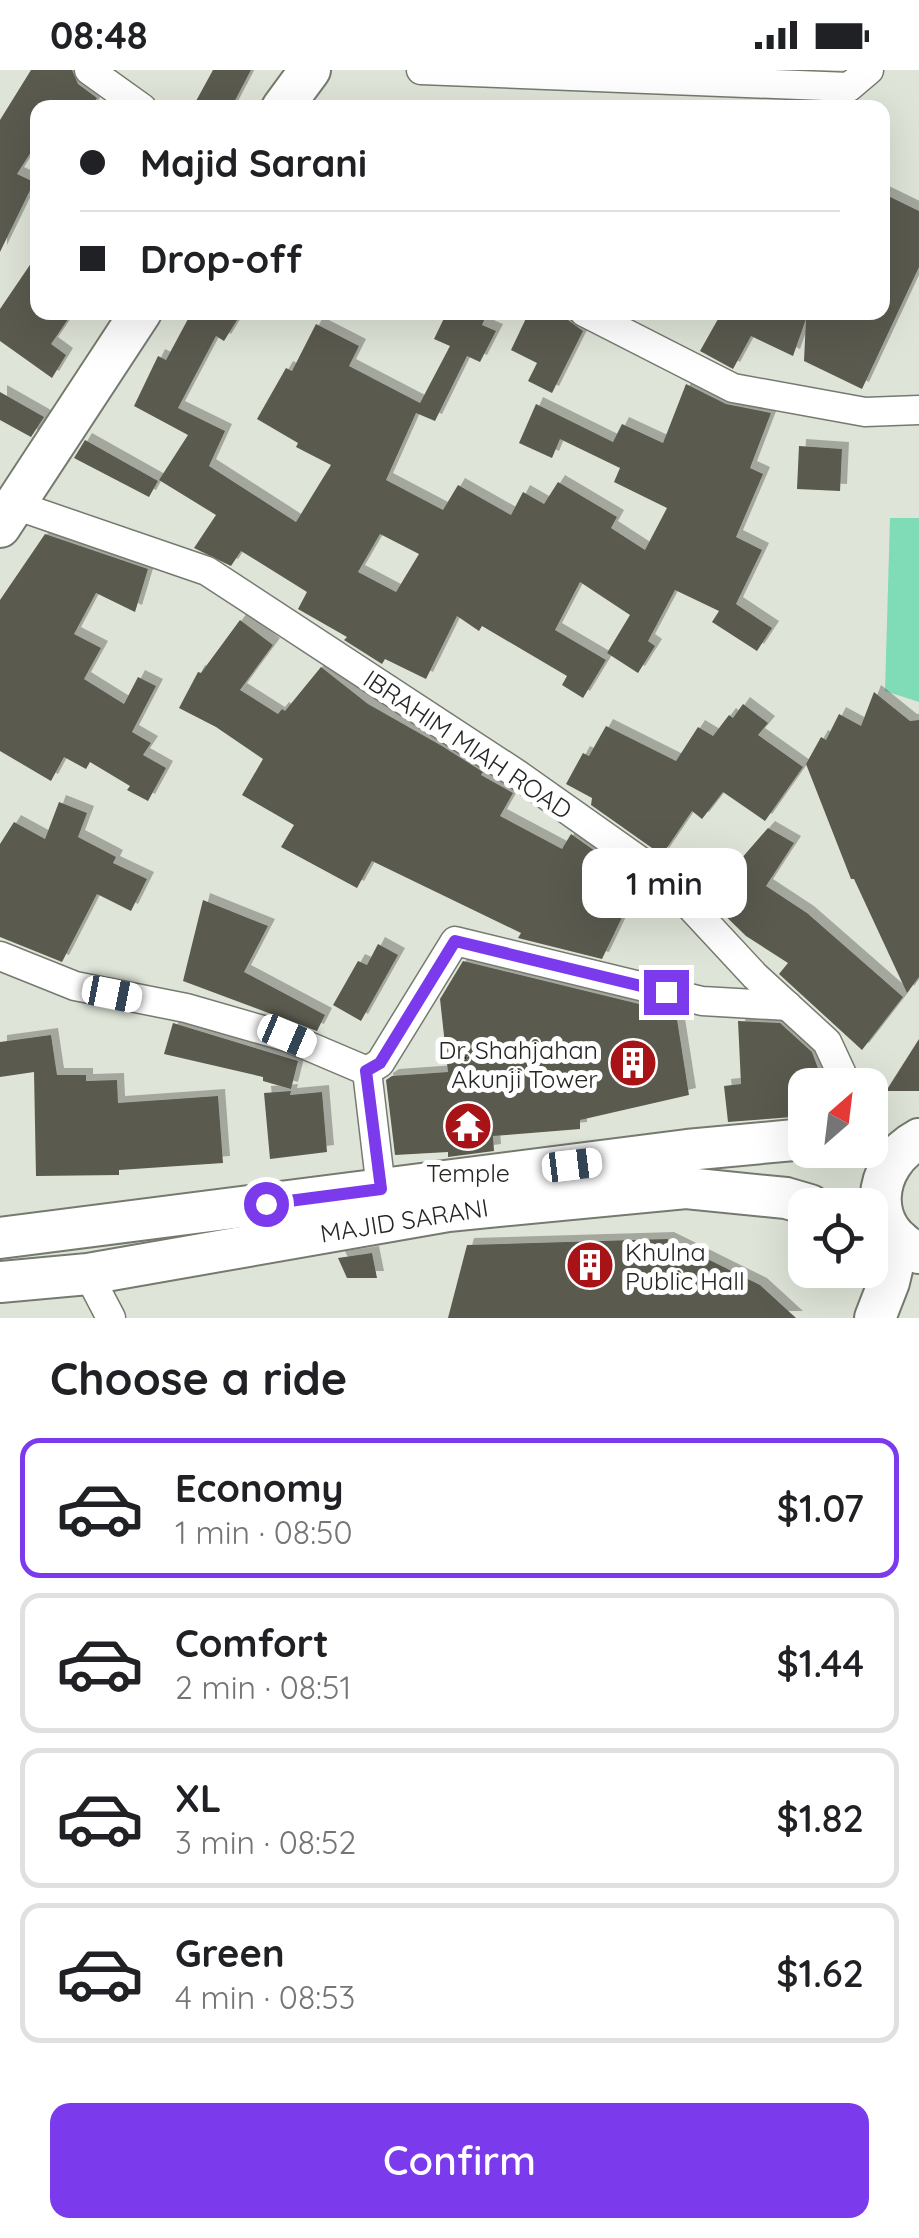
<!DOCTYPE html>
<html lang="en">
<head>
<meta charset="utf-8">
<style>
  :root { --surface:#fff; --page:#f2f2f2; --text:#202124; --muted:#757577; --line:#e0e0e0; --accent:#7c3aed }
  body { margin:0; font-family:Quicksand,sans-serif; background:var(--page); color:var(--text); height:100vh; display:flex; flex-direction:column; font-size:38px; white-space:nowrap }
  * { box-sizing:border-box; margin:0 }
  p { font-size:32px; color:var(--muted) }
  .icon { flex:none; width:55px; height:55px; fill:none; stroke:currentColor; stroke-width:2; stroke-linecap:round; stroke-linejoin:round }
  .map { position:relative; height:1248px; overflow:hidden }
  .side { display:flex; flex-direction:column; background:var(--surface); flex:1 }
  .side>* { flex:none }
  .guide { position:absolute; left:30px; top:30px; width:860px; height:220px; border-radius:20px; box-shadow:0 10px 40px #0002; display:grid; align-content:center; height:220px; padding:0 50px; background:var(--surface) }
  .needle { width:65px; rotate:28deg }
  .fabs { position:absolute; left:788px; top:998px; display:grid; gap:20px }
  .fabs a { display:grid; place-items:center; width:100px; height:100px; border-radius:20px; background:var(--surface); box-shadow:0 10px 40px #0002; font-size:50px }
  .end { position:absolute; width:45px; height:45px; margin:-22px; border:12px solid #7c3aed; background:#fff; box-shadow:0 0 0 5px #fff }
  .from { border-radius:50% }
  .bubble { position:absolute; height:70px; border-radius:20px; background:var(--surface); box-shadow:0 10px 40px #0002; font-size:32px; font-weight:600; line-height:70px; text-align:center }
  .car { position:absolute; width:30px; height:60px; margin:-30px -15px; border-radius:12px; box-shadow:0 0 8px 2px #0007; background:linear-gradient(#fff 24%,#345 0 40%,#fff 0 76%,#345 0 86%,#fff 0) }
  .guide b { display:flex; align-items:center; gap:35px; height:95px; font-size:38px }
  .guide b+b { border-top:2px solid var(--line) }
  .guide i { width:25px; height:25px; background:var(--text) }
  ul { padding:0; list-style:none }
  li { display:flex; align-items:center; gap:30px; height:140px; margin:0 20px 15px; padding:0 30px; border:5px solid var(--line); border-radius:20px }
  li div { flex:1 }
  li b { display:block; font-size:38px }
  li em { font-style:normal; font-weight:600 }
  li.selected { border-color:var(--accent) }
  li>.icon { width:90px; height:90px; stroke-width:1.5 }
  h2 { padding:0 50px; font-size:45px; line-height:120px }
  .cta { display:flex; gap:20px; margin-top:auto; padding:20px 50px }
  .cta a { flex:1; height:115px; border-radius:20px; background:var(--accent); color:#fff; font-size:40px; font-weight:600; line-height:115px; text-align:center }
  .status { display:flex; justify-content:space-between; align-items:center; height:70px; padding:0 50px; background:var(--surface); direction:ltr }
  .status svg { height:28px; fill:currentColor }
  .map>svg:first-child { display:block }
  .water { fill:#7fdcb7 }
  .building { fill:#5a5a4f; fill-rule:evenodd; filter:url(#shadow) }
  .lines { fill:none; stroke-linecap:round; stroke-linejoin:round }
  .street-casing { stroke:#757a6f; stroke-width:31 }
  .secondary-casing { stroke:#757a6f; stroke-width:44 }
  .street { stroke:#fff; stroke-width:28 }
  .secondary { stroke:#fff; stroke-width:40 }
  .route { stroke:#7c3aed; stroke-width:12 }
  .labels { text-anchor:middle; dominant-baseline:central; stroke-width:10; stroke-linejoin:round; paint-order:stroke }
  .street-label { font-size:25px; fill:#252723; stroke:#fff }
  .poi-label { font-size:25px; fill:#252723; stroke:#fff; text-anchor:end }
</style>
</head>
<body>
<div class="status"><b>08:48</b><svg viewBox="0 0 49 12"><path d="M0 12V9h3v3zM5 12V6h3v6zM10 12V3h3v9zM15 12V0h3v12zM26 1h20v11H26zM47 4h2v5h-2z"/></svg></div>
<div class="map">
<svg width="919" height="1248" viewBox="0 0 919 1248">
  <defs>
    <filter id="shadow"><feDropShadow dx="7" dy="-7" stdDeviation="0" flood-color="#0004"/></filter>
  </defs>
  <rect width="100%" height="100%" fill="#dfe4d8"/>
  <!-- water -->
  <polygon class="water" points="890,448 919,448 919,632 885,621"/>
  <!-- building -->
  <g class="building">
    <polygon points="31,0 72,0 78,14 97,28 91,38 38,38 38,71 17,104 34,112 0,182 0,50"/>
    <polygon points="213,0 251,0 231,38 207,38 196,31"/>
    <polygon points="882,123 919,141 919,197 862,319 804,291 806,249 793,286 751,266 733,299 700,281 722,242 882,242"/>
    <polygon points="38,183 38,242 73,242 51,274 66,285 52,308 0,271 0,239"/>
    <path d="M 177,242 L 242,242 L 224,271 L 216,266 L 178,338 L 225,361 L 209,396 L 296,452 L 331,395 L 296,377 L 298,373 L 257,349 L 286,298 L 292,301 L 316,254 L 359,276 L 349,296 L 420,333 L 450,276 L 434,269 L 447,242 L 465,246 L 467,242 L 488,242 L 482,255 L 496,261 L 480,292 L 467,286 L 435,351 L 416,343 L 386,410 L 443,440 L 458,415 L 511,445 L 523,422 L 544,434 L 558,412 L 617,447 L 611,458 L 645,480 L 667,438 L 614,412 L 620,398 L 560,369 L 552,388 L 519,373 L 536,334 L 613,372 L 622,354 L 663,373 L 686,314 L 726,334 L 771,343 L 750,398 L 763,404 L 736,467 L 762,480 L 736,534 L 772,558 L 757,581 L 712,552 L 719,541 L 675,520 L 648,571 L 655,576 L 638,603 L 607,583 L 630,545 L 580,512 L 555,560 L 606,590 L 583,628 L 562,615 L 567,606 L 482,556 L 479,561 L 457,546 L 426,609 L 385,589 L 382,594 L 344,570 L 347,567 L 298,539 L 307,522 L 241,481 L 231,496 L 194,478 L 216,445 L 159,410 L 188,365 L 134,336 L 158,286 L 166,290 L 188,249 ZM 380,464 L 419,484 L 396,522 L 358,502 Z"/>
    <polygon points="529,242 557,242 583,261 552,323 528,311 537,293 511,280"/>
    <polygon points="0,322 44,347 31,367 0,350"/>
    <polygon points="85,370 158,411 149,427 74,388"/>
    <polygon points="799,376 842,379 840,421 797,419"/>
    <polygon points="45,464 148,499 135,542 96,523 74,564 101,578 84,609 124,634 138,607 156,616 132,662 151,673 143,685 166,698 148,731 127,720 130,716 90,692 86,699 64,687 51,711 0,681 0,530"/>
    <polygon points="240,550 273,575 240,620 278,644 282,639 285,641 321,597 368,634 442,676 483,702 481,705 513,723 500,746 562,779 571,764 639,812 602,889 518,868 521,863 372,791 357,818 281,777 294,755 242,725 263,689 216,657 179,638 198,602 201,603"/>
    <polygon points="874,622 910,651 919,650 919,907 907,923 854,809 851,809 806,694 821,667 826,670 839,644 861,656"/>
    <polygon points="743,634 768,653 758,665 803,697 765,751 723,722 702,749 692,741 662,785 591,735 592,728 566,714 583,683 589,686 606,656 676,691 698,657 713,666 729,645 733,648"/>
    <polygon points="59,732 87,743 78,767 116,787 113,793 147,809 131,841 97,824 62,892 0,867 0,774 14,752 45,769"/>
    <polygon points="768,758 794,773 766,816 807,843 903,927 862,980 779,904 788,893 746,866 707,828"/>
    <polygon points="203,830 268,856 244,902 325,945 317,961 183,911"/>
    <polygon points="378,874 398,885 361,951 333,935 358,891 367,895"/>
    <polygon points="463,891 676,943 689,1025 580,1050 580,1059 493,1066 494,1081 448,1087 448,1082 395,1085 386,1010 392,1006 448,1002 440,929"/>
    <polygon points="738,951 780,953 812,982 824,1015 805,1015 805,1046 728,1052 724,1016 741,1014"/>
    <polygon points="173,953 298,991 291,1019 263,1011 263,1007 164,984"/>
    <polygon points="51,965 57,1005 86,1005 86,1011 117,1010 118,1033 218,1026 223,1093 119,1100 119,1105 36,1106 34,1002 0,1007 0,972"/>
    <polygon points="919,969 919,1021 886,1021"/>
    <polygon points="291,1021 290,1025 322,1022 327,1082 270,1089 264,1023"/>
    <polygon points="667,1169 760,1215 796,1248 448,1248 467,1175"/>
    <polygon points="372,1183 377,1208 347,1208 338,1188"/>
  </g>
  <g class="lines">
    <!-- street casing -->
    <g class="street-casing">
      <g id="street">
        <polyline points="89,0 142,38"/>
        <polyline points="421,0 849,17 869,0"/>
        <polyline points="584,242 733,318 865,342 919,340"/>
        <polyline points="15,435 207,501 517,704 664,808 755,906 827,972 847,1015"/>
        <polyline points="0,886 75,916 186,938 287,967 367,1001 381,1119"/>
        <polyline points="367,1001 380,993 455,871 702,931 788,936"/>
        <polyline points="88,1204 111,1248"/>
      </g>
    </g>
    <!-- secondary casing -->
    <g class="secondary-casing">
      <g id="secondary">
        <polyline points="282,38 310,0"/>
        <polyline points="0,457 141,242"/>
        <path d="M 919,1069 C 871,1095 865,1160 919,1183"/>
        <polyline points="0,1168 687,1080 805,1069"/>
        <polyline points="0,1212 88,1204 448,1141 686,1118 786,1128 810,1135"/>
        <polyline points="875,1248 889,1212 899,1170"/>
      </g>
    </g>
    <!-- street -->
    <use href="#street" class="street"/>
    <!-- secondary -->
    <use href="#secondary" class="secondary"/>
  </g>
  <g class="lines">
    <!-- route -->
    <polyline class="route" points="266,1134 381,1119 366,1001 380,993 455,871 666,922"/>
  </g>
  <!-- icons -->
  <defs>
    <g id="building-disc" transform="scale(2.5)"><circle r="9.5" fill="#a81317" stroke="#fff"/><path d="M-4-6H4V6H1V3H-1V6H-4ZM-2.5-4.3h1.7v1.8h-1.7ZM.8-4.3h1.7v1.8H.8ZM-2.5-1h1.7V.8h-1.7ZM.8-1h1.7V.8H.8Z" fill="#fff"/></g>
    <g id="temple-disc" transform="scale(2.5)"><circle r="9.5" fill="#a81317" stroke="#fff"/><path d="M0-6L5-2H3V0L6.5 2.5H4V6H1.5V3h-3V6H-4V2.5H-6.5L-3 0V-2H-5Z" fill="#fff"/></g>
  </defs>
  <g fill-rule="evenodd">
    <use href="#building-disc" x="633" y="993"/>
    <use href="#temple-disc" x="468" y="1056"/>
    <use href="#building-disc" x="590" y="1195"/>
  </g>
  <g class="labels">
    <!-- street labels -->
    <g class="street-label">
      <text transform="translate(468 674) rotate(34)">IBRAHIM MIAH ROAD</text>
      <text transform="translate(404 1150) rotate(-9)">MAJID SARANI</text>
    </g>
    <!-- poi labels -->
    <g class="poi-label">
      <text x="598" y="979">Dr. Shahjahan<tspan x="598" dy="29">Akunji Tower</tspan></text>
      <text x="468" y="1102" text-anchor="middle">Temple</text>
      <text x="625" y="1181" text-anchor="start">Khulna<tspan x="625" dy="29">Public Hall</tspan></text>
    </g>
  </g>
</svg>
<div class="fabs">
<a><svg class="needle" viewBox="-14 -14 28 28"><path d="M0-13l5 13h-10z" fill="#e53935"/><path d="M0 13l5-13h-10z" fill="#757577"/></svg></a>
<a><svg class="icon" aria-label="locate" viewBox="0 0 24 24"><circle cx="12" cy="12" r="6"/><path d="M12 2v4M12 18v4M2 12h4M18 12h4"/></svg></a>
</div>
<i class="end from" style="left:266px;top:1134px"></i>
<i class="end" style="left:666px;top:922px"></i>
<div class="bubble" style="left:582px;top:778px;width:165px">1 min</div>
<i class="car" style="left:112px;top:924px;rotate:101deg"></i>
<i class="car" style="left:287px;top:966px;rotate:113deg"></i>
<i class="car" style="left:572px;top:1095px;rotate:83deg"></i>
<div class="guide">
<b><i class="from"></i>Majid Sarani</b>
<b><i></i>Drop-off</b>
</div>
</div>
<section class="side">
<h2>Choose a ride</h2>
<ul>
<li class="selected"><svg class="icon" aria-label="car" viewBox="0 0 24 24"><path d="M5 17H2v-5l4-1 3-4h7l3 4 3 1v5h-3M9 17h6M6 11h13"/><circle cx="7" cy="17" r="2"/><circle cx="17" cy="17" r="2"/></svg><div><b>Economy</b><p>1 min · 08:50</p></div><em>$1.07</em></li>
<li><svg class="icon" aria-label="car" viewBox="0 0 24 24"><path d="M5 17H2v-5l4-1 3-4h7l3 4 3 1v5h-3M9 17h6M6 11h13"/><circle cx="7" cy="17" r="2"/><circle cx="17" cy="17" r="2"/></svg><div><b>Comfort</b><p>2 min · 08:51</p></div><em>$1.44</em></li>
<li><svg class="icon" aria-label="car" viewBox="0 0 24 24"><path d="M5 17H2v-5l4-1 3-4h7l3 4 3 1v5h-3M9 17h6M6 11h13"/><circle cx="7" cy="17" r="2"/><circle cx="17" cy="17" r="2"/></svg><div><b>XL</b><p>3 min · 08:52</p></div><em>$1.82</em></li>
<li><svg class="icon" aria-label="car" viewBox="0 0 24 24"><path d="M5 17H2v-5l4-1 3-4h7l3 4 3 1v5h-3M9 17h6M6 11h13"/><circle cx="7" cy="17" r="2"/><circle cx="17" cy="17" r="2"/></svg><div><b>Green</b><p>4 min · 08:53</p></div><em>$1.62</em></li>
</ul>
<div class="cta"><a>Confirm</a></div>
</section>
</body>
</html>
